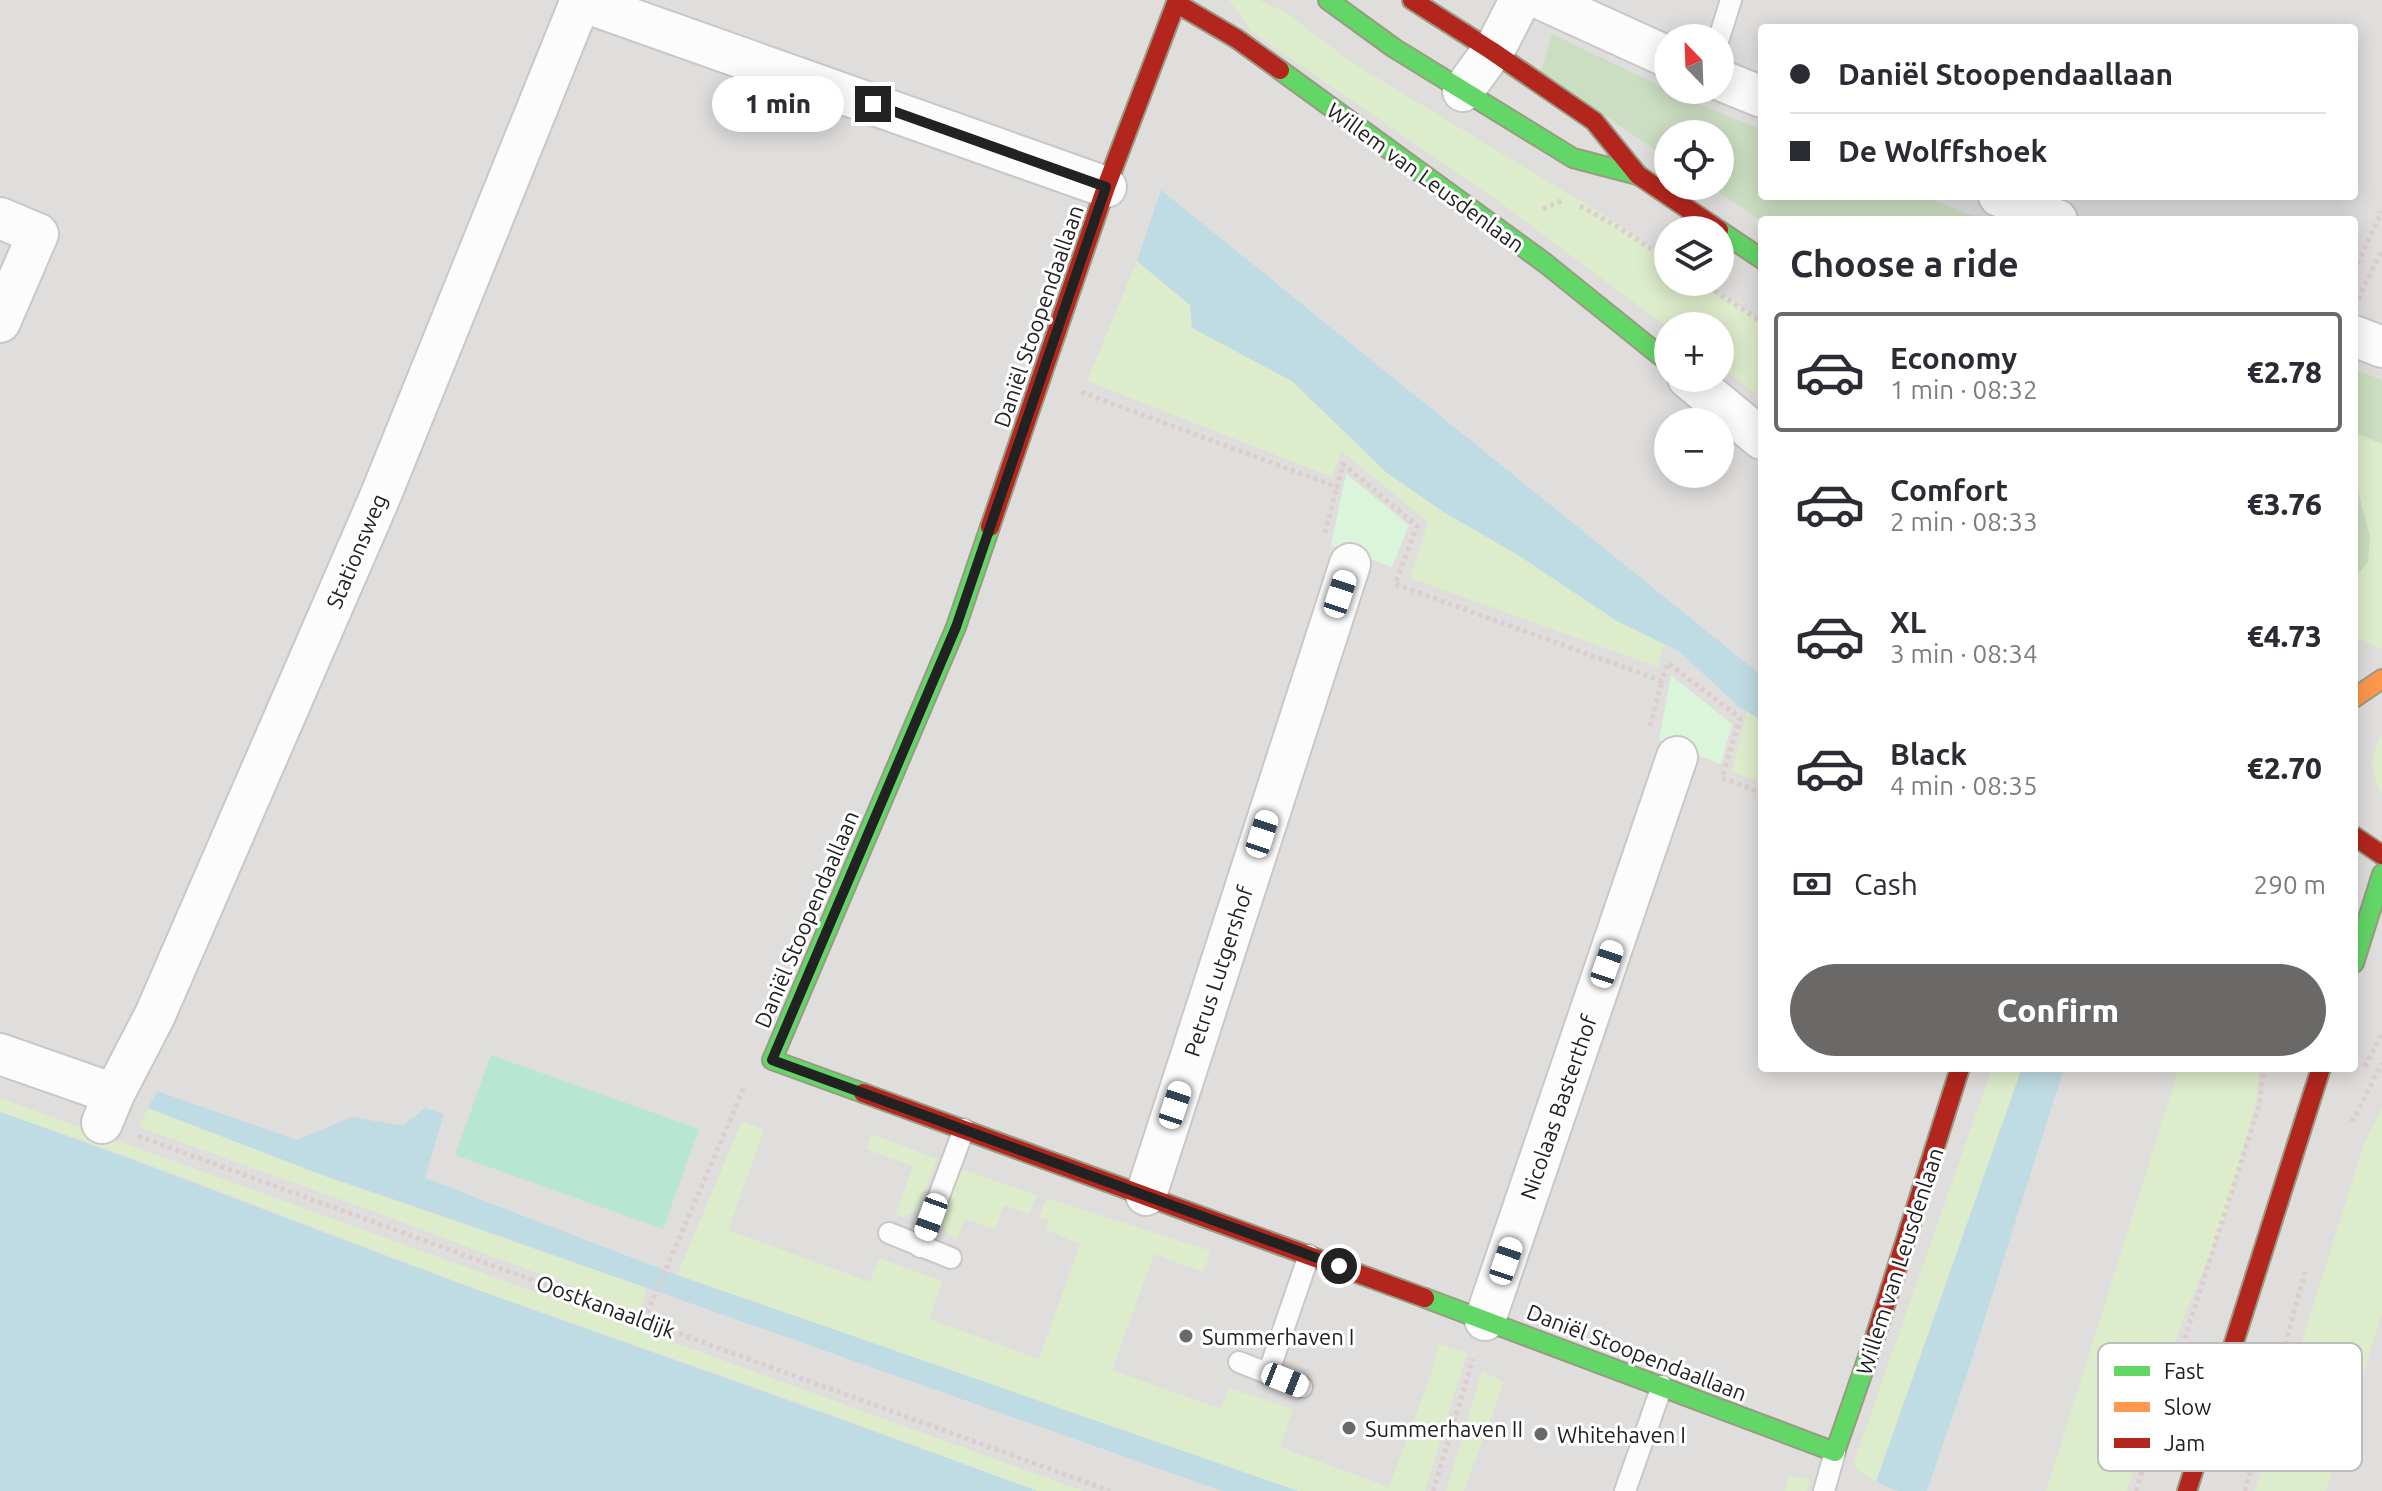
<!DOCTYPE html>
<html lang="en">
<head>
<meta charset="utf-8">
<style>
  :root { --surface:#fff; --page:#f2f2f3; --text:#2b2b33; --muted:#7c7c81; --line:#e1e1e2; --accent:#6a6968 }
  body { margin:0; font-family:Ubuntu,sans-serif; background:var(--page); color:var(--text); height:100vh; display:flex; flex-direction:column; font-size:30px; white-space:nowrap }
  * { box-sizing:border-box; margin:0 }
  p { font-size:26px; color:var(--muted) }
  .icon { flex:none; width:44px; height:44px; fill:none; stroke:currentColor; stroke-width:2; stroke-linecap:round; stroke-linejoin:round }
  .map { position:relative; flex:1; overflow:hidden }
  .drawer { position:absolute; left:1758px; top:216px; width:600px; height:856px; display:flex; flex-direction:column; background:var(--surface); border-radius:8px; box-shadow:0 4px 20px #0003 }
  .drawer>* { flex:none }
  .guide { position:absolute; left:1758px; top:24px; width:600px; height:176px; border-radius:8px; box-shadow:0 4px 20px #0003; display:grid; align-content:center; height:176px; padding:0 32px; background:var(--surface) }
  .needle { width:52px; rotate:337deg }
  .tools { position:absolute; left:1654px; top:24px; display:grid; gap:16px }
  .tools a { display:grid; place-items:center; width:80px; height:80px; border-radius:50%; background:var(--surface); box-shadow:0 4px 20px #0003; font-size:40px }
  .end { position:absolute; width:36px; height:36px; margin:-18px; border:10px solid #222; background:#fff; box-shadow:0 0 0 4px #fff }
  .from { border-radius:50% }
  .bubble { position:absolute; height:56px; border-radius:28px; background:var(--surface); box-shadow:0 4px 20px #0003; font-size:26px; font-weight:800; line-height:56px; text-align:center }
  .car { position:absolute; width:24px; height:48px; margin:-24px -12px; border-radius:10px; box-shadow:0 0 6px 2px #0007; background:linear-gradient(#fff 24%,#345 0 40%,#fff 0 76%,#345 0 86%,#fff 0) }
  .guide b { display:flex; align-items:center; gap:28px; height:76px; font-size:30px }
  .guide b+b { border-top:2px solid var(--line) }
  .guide i { width:20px; height:20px; background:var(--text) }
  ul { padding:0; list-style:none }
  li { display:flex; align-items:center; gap:24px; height:120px; margin:0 16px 12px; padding:0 16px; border:4px solid transparent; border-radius:8px }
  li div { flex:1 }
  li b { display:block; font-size:30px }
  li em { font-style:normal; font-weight:800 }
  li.active { border-color:var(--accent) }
  li>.icon { width:72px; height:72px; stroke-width:1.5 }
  h2 { padding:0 32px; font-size:36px; line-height:96px }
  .pay { display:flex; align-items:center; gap:20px; height:88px; padding:0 32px; font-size:30px }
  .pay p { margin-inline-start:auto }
  .primary-button { display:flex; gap:16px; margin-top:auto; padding:16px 32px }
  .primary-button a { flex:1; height:92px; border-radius:48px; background:var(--accent); color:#fff; font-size:32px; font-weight:800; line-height:92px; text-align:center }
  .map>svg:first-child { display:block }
  .residential { fill:#dfdedc; fill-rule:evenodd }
  .grass { fill:#ddeccb }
  .forest { fill:#cbdec1 }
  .park { fill:#daf5da }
  .pitch { fill:#b7e6d2 }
  .water { fill:#bfdbe3 }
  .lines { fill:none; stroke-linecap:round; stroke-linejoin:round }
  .lane-casing { stroke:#c9c8c7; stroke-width:24 }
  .street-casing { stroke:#c9c8c7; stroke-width:44 }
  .fast-casing { stroke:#999a82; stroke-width:22 }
  .slow-casing { stroke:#999a82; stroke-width:22 }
  .jam-casing { stroke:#999a82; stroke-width:22 }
  .path { stroke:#dccecd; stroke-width:5; stroke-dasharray:4 4; stroke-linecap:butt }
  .lane { stroke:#fdfcfc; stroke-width:20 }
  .street { stroke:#fdfcfc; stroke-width:40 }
  .fast { stroke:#63d668; stroke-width:18 }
  .slow { stroke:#ff974d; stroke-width:18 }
  .jam { stroke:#b3261e; stroke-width:18 }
  .route { stroke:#222; stroke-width:10 }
  .poi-dot { fill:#6a6968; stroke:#fff; stroke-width:3 }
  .labels { text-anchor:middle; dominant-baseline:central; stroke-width:6; stroke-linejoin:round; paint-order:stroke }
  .street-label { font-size:22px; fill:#222; stroke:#fff }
  .poi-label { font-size:22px; fill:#222; stroke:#fff; text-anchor:start }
  .key { fill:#fff; stroke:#bdbdbd; stroke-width:2 }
  .key-label { font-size:22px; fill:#222 }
</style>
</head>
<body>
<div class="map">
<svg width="2382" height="1491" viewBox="0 0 2382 1491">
  <rect width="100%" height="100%" fill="#f0eeeb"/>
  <!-- residential -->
  <path class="residential" d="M 0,0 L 2382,0 L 2382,1491 L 931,1491 L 0,1153 ZM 1762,28 L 2354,28 L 2354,196 L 1762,196 ZM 1668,38 L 1720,38 L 1720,90 L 1668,90 ZM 1668,134 L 1720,134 L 1720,186 L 1668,186 ZM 1762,220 L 2354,220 L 2354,1068 L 1762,1068 ZM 1668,230 L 1720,230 L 1720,282 L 1668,282 ZM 1668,326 L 1720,326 L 1720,378 L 1668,378 ZM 1668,422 L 1720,422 L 1720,474 L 1668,474 Z"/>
  <!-- grass -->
  <g class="grass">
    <polygon points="1229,0 1259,0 1285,12 1354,64 1607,217 1668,258 1668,282 1704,282 1762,321 1762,398 1720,367 1720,326 1668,326 1668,328 1501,203 1252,32"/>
    <polygon points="1137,261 1190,305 1193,328 1292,381 1386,472 1442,511 1518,555 1617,621 1664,644 1658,667 1410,578 1428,522 1341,451 1332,477 1087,381"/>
    <polygon points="2354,432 2382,444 2382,649 2354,637 2354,579 2370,537 2354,477"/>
    <polygon points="1747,711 1762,720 1762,783 1732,772"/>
    <path d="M 2382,735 L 2382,794 C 2370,774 2369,755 2382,735 Z"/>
    <polygon points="1992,1068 2022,1068 1876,1482 1855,1467 1855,1459"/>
    <polygon points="2179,1068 2259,1068 2257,1098 2227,1211 2176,1338 2127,1491 2046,1491"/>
    <polygon points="0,1098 1083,1491 1037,1491 794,1401 481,1291 129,1157 0,1112"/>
    <polygon points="148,1108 325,1176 647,1288 640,1312 375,1212 139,1127"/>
    <polygon points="2382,1108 2382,1314 2326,1491 2255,1491 2364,1144"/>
    <polygon points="742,1121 764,1130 728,1230 870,1282 879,1258 942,1281 929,1319 1039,1359 1080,1244 1046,1230 1049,1220 1039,1217 1047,1198 1211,1251 1203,1272 1154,1254 1112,1370 1221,1409 1229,1388 1293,1409 1280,1447 1389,1487 1432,1371 1439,1344 1467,1353 1425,1491 1298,1491 677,1275"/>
    <path d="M 872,1134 L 937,1159 L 919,1208 C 911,1216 906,1217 895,1216 L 913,1166 L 866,1149 Z"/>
    <path d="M 961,1169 L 1037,1195 L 1029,1214 L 1004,1205 L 995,1230 L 965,1219 L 957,1239 C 947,1235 942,1227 940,1216 Z"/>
    <polygon points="1482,1371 1504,1382 1464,1491 1446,1491"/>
    <polygon points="1789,1476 1810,1479 1807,1491 1785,1491"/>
  </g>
  <!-- forest -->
  <g class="forest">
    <polygon points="1552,34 1694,102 1762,130 1762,196 1924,196 1982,220 1762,221 1709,186 1720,186 1720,134 1668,134 1668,159 1541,71"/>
    <polygon points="2354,369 2382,380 2382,444 2354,432"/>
    <polygon points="2354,477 2370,537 2368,562 2354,579"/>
  </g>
  <!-- park -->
  <g class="park">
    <polygon points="1346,474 1409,525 1392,567 1331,545"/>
    <polygon points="1671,675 1732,724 1721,764 1659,740"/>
  </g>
  <!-- pitch -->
  <polygon class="pitch" points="491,1055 699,1129 663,1229 455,1155"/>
  <!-- water -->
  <g class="water">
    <polygon points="1161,190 1762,676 1762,720 1739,707 1679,651 1617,621 1518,555 1442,511 1386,472 1292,381 1192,328 1190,305 1137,261"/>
    <polygon points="2022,1068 2064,1068 1971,1362 1927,1491 1898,1491 1876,1482"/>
    <polygon points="157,1091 297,1140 352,1117 403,1126 425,1108 444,1114 425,1178 677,1275 1298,1491 1222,1491 446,1217 325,1176 148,1108"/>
    <path d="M 0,1112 C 162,1169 321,1233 483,1292 C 668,1358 853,1423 1037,1491 L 0,1491 Z"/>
  </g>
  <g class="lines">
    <!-- lane casing -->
    <g class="lane-casing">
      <g id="lane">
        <polyline points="1719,38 1731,0"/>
        <polyline points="889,1233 951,1258"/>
        <polyline points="920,1247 964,1129"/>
        <polyline points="1239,1362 1302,1387"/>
        <polyline points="1268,1374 1309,1255"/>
        <polyline points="1625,1491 1662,1386"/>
        <polyline points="1824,1491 1835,1452"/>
      </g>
    </g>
    <!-- street casing -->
    <g class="street-casing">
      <g id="street">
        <polyline points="1543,0 1668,57"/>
        <polyline points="581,1 1106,187"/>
        <polyline points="1720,80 1762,97"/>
        <polyline points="1463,91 1498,43 1520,0"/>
        <polyline points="1999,196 2057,220"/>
        <polyline points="0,218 38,234 0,322"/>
        <polyline points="2354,336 2382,347"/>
        <polyline points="1688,378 1762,439"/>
        <polyline points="0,1054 114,1094"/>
        <polyline points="102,1123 114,1094 155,1015 380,497 581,0"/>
        <polyline points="1146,1195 1350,564"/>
        <polyline points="1485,1320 1677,757"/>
      </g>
    </g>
    <!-- fast casing -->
    <g class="fast-casing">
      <g id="fast">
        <polyline points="1328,0 1394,48 1573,158 1638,175"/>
        <polyline points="1280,70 1545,263 1668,362"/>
        <polyline points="1720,231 1762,259"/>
        <polyline points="2354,963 2382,874"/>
        <polyline points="863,1093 772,1060 956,627 990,527"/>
        <polyline points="1425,1298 1835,1452 1876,1334"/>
      </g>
    </g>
    <!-- slow casing -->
    <g class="slow-casing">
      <polyline id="slow" points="2354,698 2382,679"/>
    </g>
    <!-- jam casing -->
    <g class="jam-casing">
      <g id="jam">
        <polyline points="1412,0 1492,51 1594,121 1638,175 1719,230"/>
        <polyline points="990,527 1106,187 1176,3 1237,39 1280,70"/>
        <polyline points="2354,836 2382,855"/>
        <polyline points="863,1093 1425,1298"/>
        <polyline points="1876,1334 1960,1068"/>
        <polyline points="2187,1491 2321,1068"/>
      </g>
    </g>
    <!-- path -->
    <g class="path">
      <polyline points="1580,206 1615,225 1668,260"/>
      <polyline points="1543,209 1563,200"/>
      <polyline points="2354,271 2382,211"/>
      <polyline points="1701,282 1762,322"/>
      <polyline points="2358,299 2382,250"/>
      <polyline points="1081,392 1337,487 1343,464 1417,526 1395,584 1662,681 1668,663 1740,718 1722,778 1762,793"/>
      <polyline points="1325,533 1337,487"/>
      <polyline points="1650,726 1662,681"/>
      <polyline points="2365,1067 2382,1033"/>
      <polyline points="2352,1122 2382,1063"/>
      <polyline points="138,1136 1110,1491"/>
      <polyline points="644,1320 744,1088"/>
      <polyline points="1433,1491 1473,1359"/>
      <polyline points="2136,1491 2259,1106 2264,1068"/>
      <polyline points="2245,1491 2305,1272"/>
    </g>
    <!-- lane -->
    <use href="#lane" class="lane"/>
    <!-- street -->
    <use href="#street" class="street"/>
    <!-- fast -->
    <use href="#fast" class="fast"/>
    <!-- slow -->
    <use href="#slow" class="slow"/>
    <!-- jam -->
    <use href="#jam" class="jam"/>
  </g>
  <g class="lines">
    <!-- route -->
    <polyline class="route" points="873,104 1106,187 956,627 772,1060 1339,1266"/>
  </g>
  <!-- markers -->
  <g class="poi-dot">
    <circle cx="1186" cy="1336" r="8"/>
    <circle cx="1349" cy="1428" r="8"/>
    <circle cx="1541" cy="1434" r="8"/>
  </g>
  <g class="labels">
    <!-- street labels -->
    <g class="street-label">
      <text transform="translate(1426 177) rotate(36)">Willem van Leusdenlaan</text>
      <text transform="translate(1038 316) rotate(-71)">Daniël Stoopendaallaan</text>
      <text transform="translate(356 551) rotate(-67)">Stationsweg</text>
      <text transform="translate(806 919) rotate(-67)">Daniël Stoopendaallaan</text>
      <text transform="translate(1218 971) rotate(-72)">Petrus Lutgershof</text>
      <text transform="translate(1558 1107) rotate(-71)">Nicolaas Basterthof</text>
      <text transform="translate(1899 1261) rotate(-72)">Willem van Leusdenlaan</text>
      <text transform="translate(606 1306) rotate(20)">Oostkanaaldijk</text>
      <text transform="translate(1637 1352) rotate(21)">Daniël Stoopendaallaan</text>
    </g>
    <!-- poi labels -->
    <g class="poi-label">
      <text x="1202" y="1336">Summerhaven I</text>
      <text x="1365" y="1428">Summerhaven II</text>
      <text x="1557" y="1434">Whitehaven I</text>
    </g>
  </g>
  <!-- legend -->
  <rect x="2098" y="1343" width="264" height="128" rx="12" class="key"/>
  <rect x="2114" y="1366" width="36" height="10" fill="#63d668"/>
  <rect x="2114" y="1402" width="36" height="10" fill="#ff974d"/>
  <rect x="2114" y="1438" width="36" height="10" fill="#b3261e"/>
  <g class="key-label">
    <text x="2164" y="1379">Fast</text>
    <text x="2164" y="1415">Slow</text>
    <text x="2164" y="1451">Jam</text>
  </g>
</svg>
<div class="tools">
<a><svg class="needle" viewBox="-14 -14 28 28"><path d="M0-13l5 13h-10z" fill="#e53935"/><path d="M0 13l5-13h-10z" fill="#7c7c81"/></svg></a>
<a><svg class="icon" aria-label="locate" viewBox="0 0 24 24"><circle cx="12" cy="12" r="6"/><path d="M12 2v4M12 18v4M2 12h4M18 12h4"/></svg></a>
<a><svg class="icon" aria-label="layers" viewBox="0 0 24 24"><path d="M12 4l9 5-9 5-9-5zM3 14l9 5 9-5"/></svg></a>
<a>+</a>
<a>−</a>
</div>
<i class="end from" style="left:1339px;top:1266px"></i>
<i class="end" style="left:873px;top:104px"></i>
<div class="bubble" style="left:712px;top:76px;width:132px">1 min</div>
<i class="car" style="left:1340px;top:594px;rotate:18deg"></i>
<i class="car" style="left:1262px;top:834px;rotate:18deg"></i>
<i class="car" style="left:1607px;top:964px;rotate:19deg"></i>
<i class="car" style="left:1175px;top:1105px;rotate:18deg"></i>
<i class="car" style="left:931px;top:1217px;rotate:200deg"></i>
<i class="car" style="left:1506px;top:1261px;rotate:19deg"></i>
<i class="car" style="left:1285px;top:1380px;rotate:112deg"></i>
<div class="guide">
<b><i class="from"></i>Daniël Stoopendaallaan</b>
<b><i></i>De Wolffshoek</b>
</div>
<section class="drawer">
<h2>Choose a ride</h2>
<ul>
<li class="active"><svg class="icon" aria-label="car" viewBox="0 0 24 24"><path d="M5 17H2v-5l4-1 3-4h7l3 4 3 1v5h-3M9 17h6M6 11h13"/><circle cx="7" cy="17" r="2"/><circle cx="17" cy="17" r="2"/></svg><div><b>Economy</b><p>1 min · 08:32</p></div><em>€2.78</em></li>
<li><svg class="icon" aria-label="car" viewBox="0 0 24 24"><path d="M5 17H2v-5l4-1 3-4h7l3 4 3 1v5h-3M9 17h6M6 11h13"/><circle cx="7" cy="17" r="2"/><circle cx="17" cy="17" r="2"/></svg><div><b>Comfort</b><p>2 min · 08:33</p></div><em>€3.76</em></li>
<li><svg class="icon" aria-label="car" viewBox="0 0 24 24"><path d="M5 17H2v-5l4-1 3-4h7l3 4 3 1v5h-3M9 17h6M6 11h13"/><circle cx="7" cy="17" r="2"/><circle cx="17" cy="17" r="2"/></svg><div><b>XL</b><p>3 min · 08:34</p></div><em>€4.73</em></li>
<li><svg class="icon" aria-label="car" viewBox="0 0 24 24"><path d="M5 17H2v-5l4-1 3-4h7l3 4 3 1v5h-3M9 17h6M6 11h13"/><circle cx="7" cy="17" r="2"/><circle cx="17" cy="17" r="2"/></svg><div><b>Black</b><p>4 min · 08:35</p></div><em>€2.70</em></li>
</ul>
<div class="pay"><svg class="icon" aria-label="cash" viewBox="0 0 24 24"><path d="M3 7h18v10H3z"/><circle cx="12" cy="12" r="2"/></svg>Cash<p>290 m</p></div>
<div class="primary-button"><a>Confirm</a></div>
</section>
</div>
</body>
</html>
